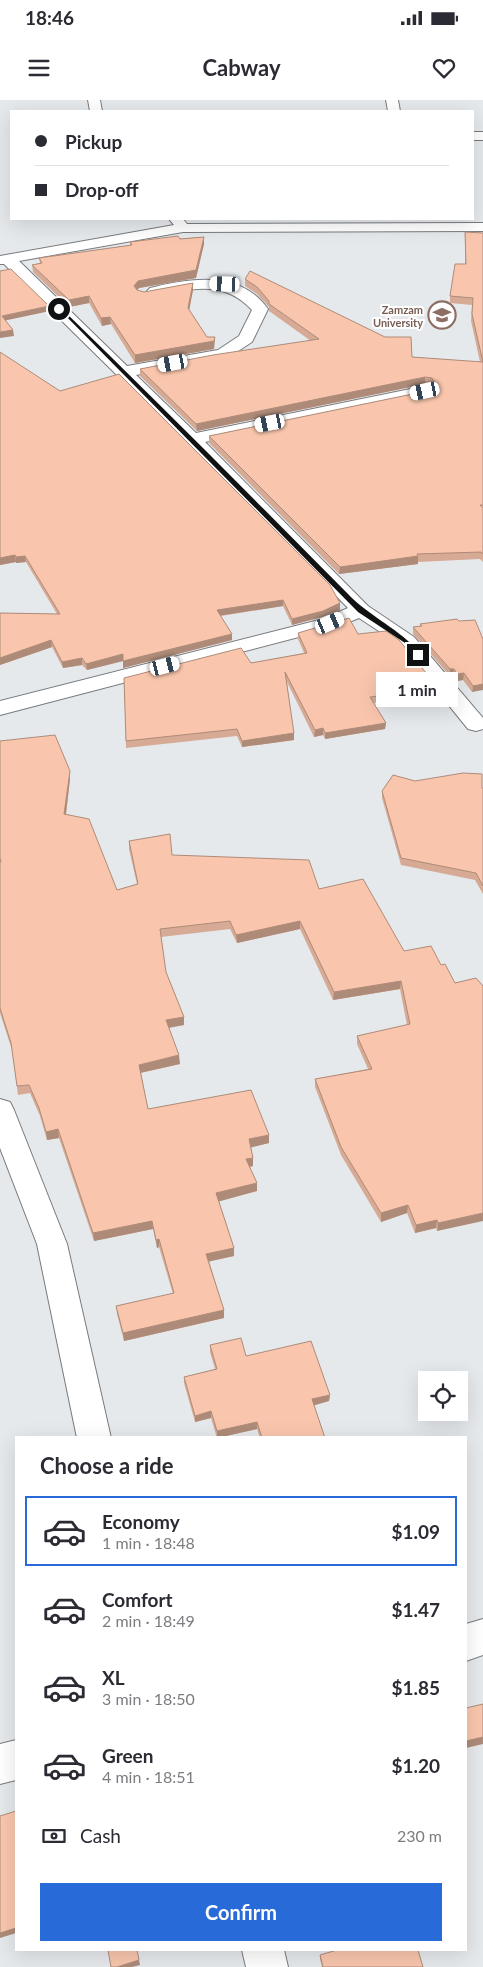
<!DOCTYPE html>
<html lang="en">
<head>
<meta charset="utf-8">
<style>
  :root { --surface:#fff; --page:#f2f2f3; --text:#2b2b33; --muted:#7c7c81; --line:#e1e1e2; --accent:#286ad7 }
  body { margin:0; font-family:Lato,sans-serif; background:var(--page); color:var(--text); height:100vh; display:flex; flex-direction:column; font-size:19px; white-space:nowrap }
  * { box-sizing:border-box; margin:0 }
  p { font-size:16px; color:var(--muted) }
  .icon { flex:none; width:28px; height:28px; fill:none; stroke:currentColor; stroke-width:2; stroke-linecap:round; stroke-linejoin:round }
  .map { position:relative; flex:1; overflow:hidden }
  .details { position:absolute; left:15px; top:1336px; width:452px; height:515px; display:flex; flex-direction:column; background:var(--surface); border-radius:0px; box-shadow:0 5px 20px #0002 }
  .details>* { flex:none }
  .top-card { position:absolute; left:10px; top:10px; width:464px; height:110px; border-radius:0px; box-shadow:0 5px 20px #0002; display:grid; align-content:center; height:110px; padding:0 25px; background:var(--surface) }
  .controls { position:absolute; left:418px; top:1271px; display:grid; gap:10px }
  .controls a { display:grid; place-items:center; width:50px; height:50px; border-radius:0px; background:var(--surface); box-shadow:0 5px 20px #0002; font-size:25px }
  .end { position:absolute; width:22px; height:22px; margin:-11px; border:6px solid #101112; background:#fff; box-shadow:0 0 0 2px #fff }
  .from { border-radius:50% }
  .bubble { position:absolute; height:35px; border-radius:0px; background:var(--surface); box-shadow:0 5px 20px #0002; font-size:16px; font-weight:700; line-height:35px; text-align:center }
  .car { position:absolute; width:15px; height:30px; margin:-15px -8px; border-radius:6px; box-shadow:0 0 4px 1px #0007; background:linear-gradient(#fff 24%,#345 0 40%,#fff 0 76%,#345 0 86%,#fff 0) }
  .top-card b { display:flex; align-items:center; gap:18px; height:48px; font-size:19px }
  .top-card b+b { border-top:1px solid var(--line) }
  .top-card i { width:12px; height:12px; background:var(--text) }
  ul { padding:0; list-style:none }
  li { display:flex; align-items:center; gap:15px; height:70px; margin:0 10px 8px; padding:0 15px; border:2px solid transparent; border-radius:0px }
  li div { flex:1 }
  li b { display:block; font-size:19px }
  li em { font-style:normal; font-weight:700 }
  li.active { border-color:var(--accent) }
  li>.icon { width:45px; height:45px; stroke-width:1.5 }
  h2 { padding:0 25px; font-size:22px; line-height:60px }
  .pay { display:flex; align-items:center; gap:12px; height:55px; padding:0 25px; font-size:19px }
  .pay p { margin-inline-start:auto }
  .button { display:flex; gap:10px; margin-top:auto; padding:10px 25px }
  .button a { flex:1; height:58px; border-radius:0px; background:var(--accent); color:#fff; font-size:20px; font-weight:700; line-height:58px; text-align:center }
  .status { display:flex; justify-content:space-between; align-items:center; height:35px; padding:0 25px; background:var(--surface); direction:ltr }
  .status svg { height:14px; fill:currentColor }
  header { display:flex; justify-content:space-between; align-items:center; height:65px; padding:0 25px; background:var(--surface); font-size:22px; font-weight:700 }
  .map>svg:first-child { display:block }
  .lines { fill:none; stroke-linecap:round; stroke-linejoin:round }
  .minor-casing { stroke:#787b7e; stroke-width:2 }
  .minor { fill:#fff; fill-rule:evenodd }
  .wall { fill:#d6aa95 }
  .shaded-wall { fill:#ae8b79 }
  .building { fill:#f9c6ad; stroke:#ae8b79 }
  .route { fill:#101112 }
  .labels { text-anchor:middle; dominant-baseline:central; stroke-width:4; stroke-linejoin:round; paint-order:stroke }
  .far-education-label { font-size:11px; font-weight:bold; fill:#785e54; stroke:#fff; text-anchor:end }
</style>
</head>
<body>
<div class="status"><b>18:46</b><svg viewBox="0 0 49 12"><path d="M0 12V9h3v3zM5 12V6h3v6zM10 12V3h3v9zM15 12V0h3v12zM26 1h20v11H26zM47 4h2v5h-2z"/></svg></div>
<header><svg class="icon" aria-label="menu" viewBox="0 0 24 24"><path d="M4 6h16M4 12h16M4 18h16"/></svg>Cabway<svg class="icon" aria-label="heart" viewBox="0 0 24 24"><path d="M12 20l-8-8c-3-5 5-10 8-4 3-6 11-1 8 4z"/></svg></header>
<div class="map">
<svg width="483" height="1867" viewBox="0 0 483 1867">
  <rect width="100%" height="100%" fill="#e6e9ec"/>
  <g class="lines">
    <!-- minor casing -->
    <g class="minor-casing">
      <g id="minor">
        <polygon points="88,0 100,0 102,11 90,11"/>
        <polygon points="386,0 398,0 400,11 388,11"/>
        <rect x="472" y="32" width="11" height="8"/>
        <path d="M 169,119 L 183,119 L 187,124 L 483,123 L 483,131 L 183,132 L 19,161 L 127,266 L 218,250 L 239,236 L 252,210 C 223,179 192,189 155,196 L 150,194 L 147,191 L 150,188 C 190,178 241,170 268,209 L 252,242 L 229,257 L 136,275 L 196,333 L 425,286 L 431,287 L 433,291 L 431,295 L 425,296 L 205,342 L 368,506 L 414,537 L 483,618 L 483,629 L 476,631 L 468,629 L 400,545 L 359,518 L 337,527 L 0,615 L 0,601 L 323,519 L 348,508 L 186,343 L 4,164 L 0,164 L 0,156 L 174,125 Z"/>
        <polygon points="0,999 10,1002 14,1010 67,1144 111,1338 77,1338 37,1144 0,1048"/>
        <polygon points="483,1519 483,1555 466,1561 466,1524"/>
        <polygon points="16,1640 16,1680 0,1684 0,1644"/>
        <polygon points="242,1850 284,1850 288,1867 246,1867"/>
      </g>
    </g>
    <!-- minor -->
    <use href="#minor" class="minor"/>
  </g>
  <!-- wall -->
  <g class="wall">
    <polygon points="465,132 483,133 483,462 480,459 418,462 418,464 339,474 209,343 209,336 432,290 433,288 431,285 425,284 197,331 140,276 140,269 311,241 269,211 269,207 257,194 245,186 245,179 412,257 480,262 471,221 472,205 450,203 450,196 465,164"/>
    <polygon points="204,137 204,144 196,178 139,188 137,190 144,192 193,183 193,190 189,210 207,237 215,237 214,249 135,263 111,224 102,226 89,203 69,207 33,172 32,165 40,163 39,158 130,145 130,142"/>
    <polygon points="0,252 340,510 322,517 292,525 283,506 221,516 232,540 123,568 123,561 87,570 82,565 63,568 52,547 0,565 0,513 57,514 26,462 16,463 16,462 0,465"/>
    <polygon points="459,521 483,539 472,592 463,580 457,581 453,575 450,576 413,534 413,527 420,526 420,524"/>
    <polygon points="298,533 358,534 427,581 400,586 403,593 403,600 373,603 386,623 385,629 325,639 323,635 314,637 287,582 294,640 242,647 237,636 126,648 124,578 251,563 304,553 298,539"/>
    <polygon points="0,641 70,679 66,714 117,790 137,784 129,749 129,741 172,755 319,789 404,851 441,865 455,883 476,878 437,1131 436,1128 415,1133 407,1113 381,1122 341,1055 315,987 315,979 368,969 357,944 357,936 407,925 400,889 333,900 300,829 237,843 230,829 161,837 166,872 184,917 184,925 169,928 180,964 141,973 148,1009 269,1043 251,1047 253,1066 250,1067 257,1091 219,1101 234,1148 234,1156 209,1161 224,1210 224,1218 124,1241 117,1214 116,1206 173,1194 159,1147 157,1148 153,1129 94,1141 59,1038 47,1040 40,1016 30,993 18,995 12,950 0,913"/>
    <polygon points="415,681 483,688 483,794 475,780 401,765 382,698 382,691"/>
    <polygon points="210,1245 246,1256 330,1295 329,1301 314,1305 325,1338 260,1338 257,1329 217,1338 211,1318 195,1322 184,1283 184,1277 215,1269 210,1252"/>
    <polygon points="320,1855 423,1867 322,1867 320,1859"/>
  </g>
  <!-- shaded-wall -->
  <g class="shaded-wall">
    <polygon points="204,137 204,144 196,178 139,188 134,193 134,186 138,181"/>
    <polygon points="193,183 193,190 188,216 188,208"/>
    <polygon points="89,196 89,203 69,207 69,200"/>
    <polygon points="49,206 50,211 3,221 2,216"/>
    <polygon points="110,217 111,224 102,226 101,218"/>
    <polygon points="13,230 14,236 0,238 0,232"/>
    <polygon points="215,237 214,249 135,263 135,255"/>
    <polygon points="425,277 425,284 197,331 196,324"/>
    <polygon points="15,455 16,462 0,465 0,458"/>
    <polygon points="25,456 26,462 16,463 16,457"/>
    <polygon points="418,456 418,464 339,474 340,467"/>
    <polygon points="283,500 283,506 217,516 217,510"/>
    <polygon points="340,503 340,510 322,517 292,525 292,519"/>
    <polygon points="232,534 232,540 123,568 123,561"/>
    <polygon points="51,540 52,547 0,565 0,558"/>
    <polygon points="123,554 123,561 87,570 86,564"/>
    <polygon points="82,558 82,565 63,568 62,562"/>
    <polygon points="450,569 454,569 453,575 450,576"/>
    <polygon points="464,573 463,580 457,581 457,574"/>
    <polygon points="427,574 427,581 397,587 398,580"/>
    <polygon points="483,584 483,590 472,592 473,586"/>
    <polygon points="386,623 385,629 325,639 325,633"/>
    <polygon points="323,628 323,635 314,637 315,630"/>
    <polygon points="294,633 294,640 242,647 242,641"/>
    <polygon points="70,671 70,679 65,722 64,714"/>
    <polygon points="300,821 300,829 237,843 236,835"/>
    <polygon points="401,881 400,889 333,900 334,892"/>
    <polygon points="184,917 184,925 166,928 166,920"/>
    <polygon points="179,955 180,964 139,973 139,965"/>
    <polygon points="58,1029 59,1038 47,1040 46,1032"/>
    <polygon points="269,1035 269,1043 249,1048 249,1039"/>
    <polygon points="253,1058 253,1066 246,1068 246,1059"/>
    <polygon points="257,1083 257,1091 217,1102 216,1093"/>
    <polygon points="408,1105 407,1113 381,1122 381,1113"/>
    <polygon points="483,1113 483,1121 437,1131 438,1123"/>
    <polygon points="437,1120 436,1128 415,1133 416,1125"/>
    <polygon points="152,1121 153,1129 94,1141 93,1133"/>
    <polygon points="159,1139 159,1147 157,1148 156,1140"/>
    <polygon points="234,1148 234,1156 207,1162 206,1154"/>
    <polygon points="224,1210 224,1218 124,1241 123,1233"/>
    <polygon points="330,1295 329,1301 312,1306 312,1299"/>
    <polygon points="211,1311 211,1318 195,1322 195,1316"/>
    <polygon points="257,1322 257,1329 217,1338 217,1331"/>
    <polygon points="483,1637 483,1644 466,1648 466,1641"/>
    <polygon points="16,1828 16,1833 0,1838 0,1833"/>
    <polygon points="139,1860 140,1865 132,1867 117,1867"/>
  </g>
  <!-- building -->
  <g class="building">
    <polygon points="465,132 483,133 483,405 480,405 483,408 483,454 481,452 417,454 418,456 340,467 209,336 432,290 435,283 432,278 425,277 196,324 140,269 213,255 319,239 269,204 269,201 257,187 245,179 250,171 385,237 411,237 412,257 483,262 472,214 473,198 450,196 455,164 466,164"/>
    <polygon points="178,136 180,139 204,137 196,170 138,181 134,186 137,190 144,192 193,183 188,208 207,237 215,237 214,241 135,255 110,217 101,218 89,196 69,200 32,165 42,163 39,158 132,145 130,142"/>
    <polygon points="11,169 49,206 2,216 13,230 0,232 0,171"/>
    <polygon points="0,252 60,291 119,274 330,485 340,503 323,511 292,519 283,500 217,510 232,534 123,561 123,554 86,564 82,558 62,562 51,540 0,558 0,513 60,514 25,456 16,457 15,455 0,458"/>
    <polygon points="349,518 358,534 386,531 399,540 427,574 398,580 403,593 370,597 386,623 325,633 323,628 315,630 285,572 294,633 242,641 237,629 126,641 124,578 241,548 251,563 307,553 298,533"/>
    <polygon points="457,519 459,521 475,520 483,539 483,584 473,586 464,573 457,574 454,569 450,569 413,527 422,526 420,524"/>
    <polygon points="55,635 70,671 64,714 89,719 117,790 138,784 129,741 170,734 172,755 309,760 319,789 363,779 404,851 431,846 441,865 445,864 455,883 476,878 483,886 483,1113 438,1123 437,1120 416,1125 408,1105 381,1113 341,1047 315,979 372,969 357,936 410,924 401,881 334,892 300,821 236,835 230,821 160,829 166,872 184,917 166,920 179,955 139,965 148,1009 251,990 269,1035 249,1039 253,1058 246,1059 257,1083 216,1093 234,1148 206,1154 224,1210 123,1233 116,1206 174,1193 159,1139 156,1140 152,1121 93,1133 58,1029 46,1032 39,1008 29,985 17,986 11,943 0,908 0,762 1,762 0,758 0,641"/>
    <polygon points="463,673 482,674 482,688 483,688 483,786 476,773 401,758 382,691 393,675 415,681"/>
    <polygon points="241,1238 246,1256 311,1241 330,1295 312,1299 325,1338 262,1338 257,1322 217,1331 211,1311 195,1316 184,1277 217,1269 210,1245"/>
    <polygon points="483,1604 483,1637 466,1641 466,1608"/>
    <polygon points="16,1711 16,1828 0,1833 0,1716"/>
    <polygon points="108,1850 137,1850 139,1860 117,1867 111,1867"/>
    <polygon points="337,1850 418,1850 423,1867 323,1867 320,1855"/>
  </g>
  <!-- route -->
  <path class="route" d="M 58,208 L 61,208 C 158,302 253,398 348,494 C 370,517 400,529 421,554 L 421,556 L 416,556 L 405,543 L 358,512 Z"/>
  <!-- icons -->
  <defs>
    <g id="university-ring" transform="scale(1.4375)"><circle r="9.5" fill="#fff" stroke="#8d6e63" stroke-width="1.5"/><path d="M0-5L7-2L0 1L-7-2ZM-4 1L0 2.5L4 1V4Q0 6-4 4Z" fill="#8d6e63"/></g>
  </defs>
  <g fill-rule="evenodd">
    <use href="#university-ring" x="442" y="215"/>
  </g>
  <g class="labels">
    <!-- far-education labels -->
    <g class="far-education-label">
      <text x="423" y="209">Zamzam<tspan x="423" dy="13">University</tspan></text>
    </g>
  </g>
</svg>
<div class="controls">
<a><svg class="icon" aria-label="locate" viewBox="0 0 24 24"><circle cx="12" cy="12" r="6"/><path d="M12 2v4M12 18v4M2 12h4M18 12h4"/></svg></a>
</div>
<i class="end from" style="left:59px;top:209px"></i>
<i class="end" style="left:418px;top:555px"></i>
<div class="bubble" style="left:376px;top:572px;width:82px">1 min</div>
<i class="car" style="left:225px;top:184px;rotate:272deg"></i>
<i class="car" style="left:173px;top:263px;rotate:260deg"></i>
<i class="car" style="left:425px;top:291px;rotate:258deg"></i>
<i class="car" style="left:270px;top:323px;rotate:259deg"></i>
<i class="car" style="left:330px;top:523px;rotate:67deg"></i>
<i class="car" style="left:165px;top:566px;rotate:76deg"></i>
<div class="top-card">
<b><i class="from"></i>Pickup</b>
<b><i></i>Drop-off</b>
</div>
<section class="details">
<h2>Choose a ride</h2>
<ul>
<li class="active"><svg class="icon" aria-label="car" viewBox="0 0 24 24"><path d="M5 17H2v-5l4-1 3-4h7l3 4 3 1v5h-3M9 17h6M6 11h13"/><circle cx="7" cy="17" r="2"/><circle cx="17" cy="17" r="2"/></svg><div><b>Economy</b><p>1 min · 18:48</p></div><em>$1.09</em></li>
<li><svg class="icon" aria-label="car" viewBox="0 0 24 24"><path d="M5 17H2v-5l4-1 3-4h7l3 4 3 1v5h-3M9 17h6M6 11h13"/><circle cx="7" cy="17" r="2"/><circle cx="17" cy="17" r="2"/></svg><div><b>Comfort</b><p>2 min · 18:49</p></div><em>$1.47</em></li>
<li><svg class="icon" aria-label="car" viewBox="0 0 24 24"><path d="M5 17H2v-5l4-1 3-4h7l3 4 3 1v5h-3M9 17h6M6 11h13"/><circle cx="7" cy="17" r="2"/><circle cx="17" cy="17" r="2"/></svg><div><b>XL</b><p>3 min · 18:50</p></div><em>$1.85</em></li>
<li><svg class="icon" aria-label="car" viewBox="0 0 24 24"><path d="M5 17H2v-5l4-1 3-4h7l3 4 3 1v5h-3M9 17h6M6 11h13"/><circle cx="7" cy="17" r="2"/><circle cx="17" cy="17" r="2"/></svg><div><b>Green</b><p>4 min · 18:51</p></div><em>$1.20</em></li>
</ul>
<div class="pay"><svg class="icon" aria-label="cash" viewBox="0 0 24 24"><path d="M3 7h18v10H3z"/><circle cx="12" cy="12" r="2"/></svg>Cash<p>230 m</p></div>
<div class="button"><a>Confirm</a></div>
</section>
</div>
</body>
</html>
